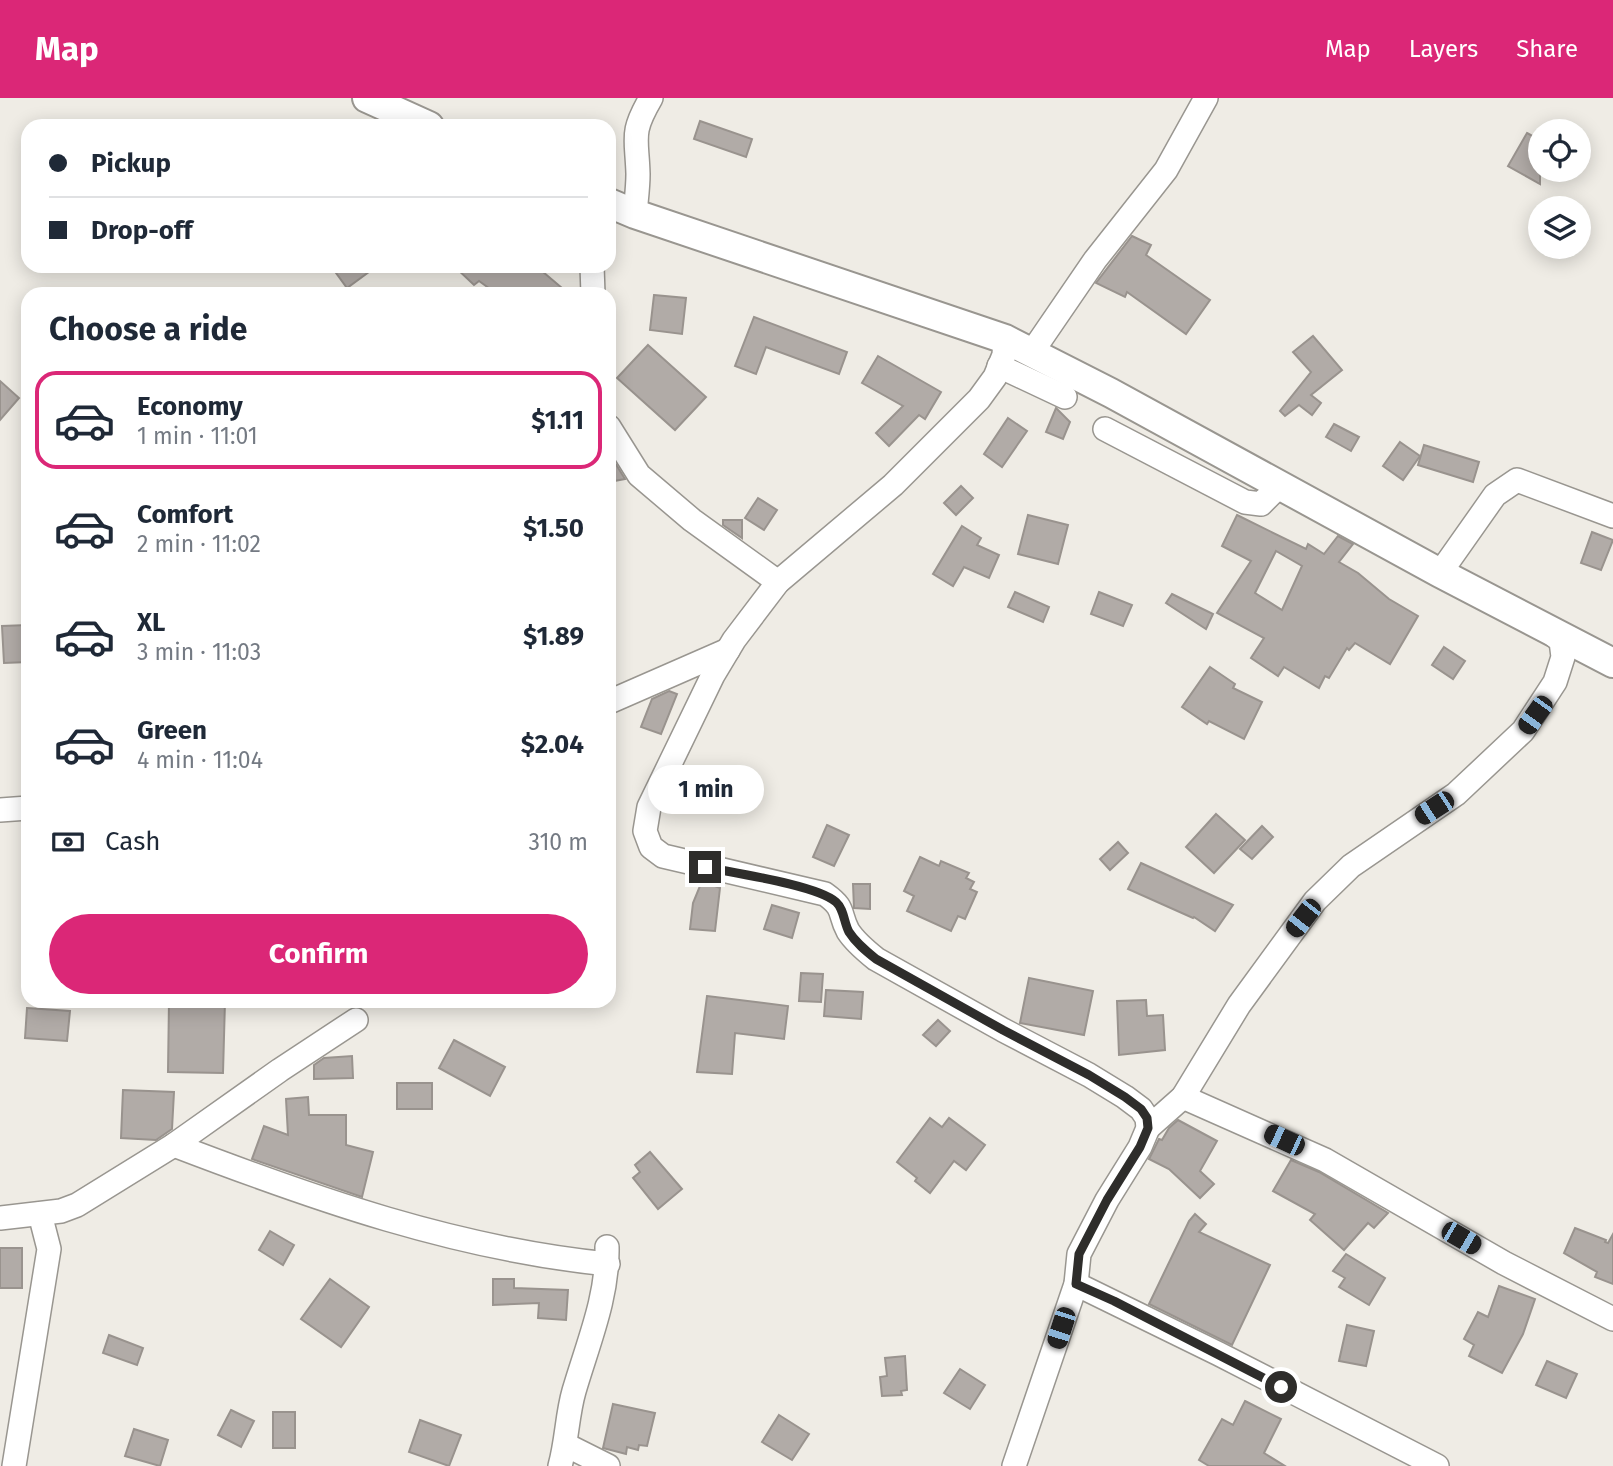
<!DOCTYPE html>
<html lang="en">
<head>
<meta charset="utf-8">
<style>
  :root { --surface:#fff; --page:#f2f2f3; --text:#1f2937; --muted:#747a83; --line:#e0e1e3; --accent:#db2777 }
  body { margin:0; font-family:"Fira Sans",sans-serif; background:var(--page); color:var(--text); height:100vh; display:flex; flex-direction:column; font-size:26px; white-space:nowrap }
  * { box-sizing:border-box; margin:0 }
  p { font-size:23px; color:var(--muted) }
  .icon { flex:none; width:38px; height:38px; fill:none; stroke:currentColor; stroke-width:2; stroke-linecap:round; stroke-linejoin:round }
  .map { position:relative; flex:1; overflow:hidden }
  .panel { position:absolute; left:21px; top:189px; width:595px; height:721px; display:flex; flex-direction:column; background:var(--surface); border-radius:21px; box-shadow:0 4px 18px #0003 }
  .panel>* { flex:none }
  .guide { position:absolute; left:21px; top:21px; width:595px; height:154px; border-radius:21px; box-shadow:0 4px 18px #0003; display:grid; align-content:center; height:154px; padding:0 28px; background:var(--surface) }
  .tools { position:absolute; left:1528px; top:21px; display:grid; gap:14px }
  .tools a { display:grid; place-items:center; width:63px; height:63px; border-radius:50%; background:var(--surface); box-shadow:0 4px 18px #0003; font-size:35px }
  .end { position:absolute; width:32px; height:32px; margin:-16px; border:9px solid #2e2d2b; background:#fff; box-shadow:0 0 0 4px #fff }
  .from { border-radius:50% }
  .bubble { position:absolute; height:49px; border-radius:24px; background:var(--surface); box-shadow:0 4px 18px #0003; font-size:23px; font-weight:700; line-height:49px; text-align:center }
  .car { position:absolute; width:21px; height:42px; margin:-21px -10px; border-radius:9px; box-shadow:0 0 5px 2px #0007; background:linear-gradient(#222 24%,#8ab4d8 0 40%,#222 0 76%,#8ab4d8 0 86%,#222 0) }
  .guide b { display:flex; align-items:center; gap:24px; height:66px; font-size:26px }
  .guide b+b { border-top:2px solid var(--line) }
  .guide i { width:18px; height:18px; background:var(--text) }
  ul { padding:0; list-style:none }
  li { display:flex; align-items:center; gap:21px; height:98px; margin:0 14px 10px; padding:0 14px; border:4px solid transparent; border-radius:21px }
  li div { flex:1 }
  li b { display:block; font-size:26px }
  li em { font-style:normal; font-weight:700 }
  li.active { border-color:var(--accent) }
  li>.icon { width:63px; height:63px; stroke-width:1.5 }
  h2 { padding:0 28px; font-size:32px; line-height:84px }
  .pay { display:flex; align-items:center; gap:18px; height:77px; padding:0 28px; font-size:26px }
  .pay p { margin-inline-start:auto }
  .primary-button { display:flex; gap:14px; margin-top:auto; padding:14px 28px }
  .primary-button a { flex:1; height:80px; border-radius:42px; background:var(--accent); color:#fff; font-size:28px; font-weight:700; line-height:80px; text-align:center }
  header { display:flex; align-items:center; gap:42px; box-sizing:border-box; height:98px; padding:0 35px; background:var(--accent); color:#fff }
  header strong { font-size:33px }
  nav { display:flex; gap:38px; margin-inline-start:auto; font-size:24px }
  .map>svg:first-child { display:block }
  .building { fill:#b1aba7; stroke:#99938e; stroke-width:2; fill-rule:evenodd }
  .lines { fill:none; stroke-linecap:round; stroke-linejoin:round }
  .minor-casing { stroke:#999690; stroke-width:26 }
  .major-casing { stroke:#999690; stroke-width:32 }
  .minor { stroke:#fff; stroke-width:23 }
  .major { stroke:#fff; stroke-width:28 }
  .route { stroke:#2e2d2b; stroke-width:9 }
</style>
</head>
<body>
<header>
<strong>Map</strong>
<nav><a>Map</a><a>Layers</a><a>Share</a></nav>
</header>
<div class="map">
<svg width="1613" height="1368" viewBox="0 0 1613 1368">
  <rect width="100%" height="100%" fill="#efece5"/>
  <!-- building -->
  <g class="building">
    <polygon points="700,23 752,41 746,59 694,41"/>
    <polygon points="1527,35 1540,42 1540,86 1508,68"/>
    <polygon points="1132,138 1151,147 1146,157 1210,202 1186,236 1127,194 1125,199 1096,185"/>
    <polygon points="331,168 377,168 347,190"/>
    <polygon points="454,168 536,168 569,196 497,196 479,183 474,187"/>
    <polygon points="654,197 686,200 682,236 650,232"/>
    <polygon points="754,219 847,254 839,276 766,249 756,276 735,268"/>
    <polygon points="1313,238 1342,272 1311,297 1321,305 1312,317 1299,307 1285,318 1280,313 1311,274 1293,254"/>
    <polygon points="648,247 706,299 675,332 617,280"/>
    <polygon points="878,258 941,294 925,321 919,317 889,348 876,335 903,308 862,285"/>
    <polygon points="0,283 19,300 0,322"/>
    <polygon points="1056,310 1070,324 1063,341 1046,334"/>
    <polygon points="1008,320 1027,333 1002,369 984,356"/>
    <polygon points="1334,326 1359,339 1351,353 1326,339"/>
    <polygon points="1400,344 1420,358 1403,382 1383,368"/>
    <polygon points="1424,347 1479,364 1473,384 1418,367"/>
    <polygon points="609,355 625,381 609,384"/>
    <polygon points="961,388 973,400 956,417 944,405"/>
    <polygon points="758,400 777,412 764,432 745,420"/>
    <polygon points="1028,417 1068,427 1058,466 1018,456"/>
    <path d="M 1237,417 L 1306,451 L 1308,446 L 1324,456 L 1338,438 L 1353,446 L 1339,464 L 1358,475 L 1389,501 L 1418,518 L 1390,566 L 1355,545 L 1349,552 L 1347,550 L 1329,580 L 1325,578 L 1319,590 L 1284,569 L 1278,578 L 1251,560 L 1264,540 L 1217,515 L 1251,463 L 1222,448 ZM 1276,453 L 1302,468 L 1282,512 L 1255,495 Z"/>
    <polygon points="723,422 742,422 742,440 723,427"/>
    <polygon points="962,428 981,440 977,447 999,457 989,480 964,469 953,488 933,476"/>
    <polygon points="1592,434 1613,442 1601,472 1581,465"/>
    <polygon points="1015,494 1049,509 1043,524 1008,509"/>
    <polygon points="1099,494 1132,507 1123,528 1091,516"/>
    <polygon points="1172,496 1213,516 1206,531 1166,505"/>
    <polygon points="28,527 28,564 4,565 2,528"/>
    <polygon points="1444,549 1465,563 1453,581 1432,567"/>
    <polygon points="1210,569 1235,586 1233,590 1262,604 1244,641 1209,623 1207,626 1182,609"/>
    <polygon points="669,593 677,596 661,636 641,629 652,601"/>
    <polygon points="1216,716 1245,742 1214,775 1186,749"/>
    <polygon points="827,727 849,737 834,768 813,759"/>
    <polygon points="1262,728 1273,739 1252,761 1240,751"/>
    <polygon points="1118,744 1128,755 1110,772 1100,761"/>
    <polygon points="920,759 939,768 941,763 969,775 966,780 974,784 970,791 977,794 965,821 958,818 951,833 907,813 914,798 904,793"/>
    <polygon points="1141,765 1233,807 1215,833 1194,819 1193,820 1128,791"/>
    <polygon points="702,783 720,790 715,833 690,831 693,805"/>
    <polygon points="853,786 870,786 870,811 854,810"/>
    <polygon points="772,807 799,815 792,840 764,831"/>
    <polygon points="801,875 823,876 821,904 799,903"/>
    <polygon points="1029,880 1093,893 1084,937 1020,925"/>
    <polygon points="826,892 863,894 861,921 824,918"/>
    <polygon points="707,898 788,908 784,941 735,935 732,976 697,974"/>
    <polygon points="1146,902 1147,918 1163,917 1165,952 1119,957 1117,903"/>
    <polygon points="169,903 225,903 223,975 168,974"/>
    <polygon points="27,910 70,913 67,943 25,940"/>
    <polygon points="938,922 950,933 936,948 923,937"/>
    <polygon points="454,942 505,969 490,998 439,970"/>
    <polygon points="352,958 353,980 314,981 314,967 324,960"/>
    <rect x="397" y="985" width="35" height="26"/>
    <polygon points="123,992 174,994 172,1031 156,1042 121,1040"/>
    <polygon points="308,999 309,1017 346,1017 346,1047 373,1054 362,1099 252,1061 264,1028 288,1037 286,1001"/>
    <polygon points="930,1020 942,1029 949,1020 985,1047 966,1072 954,1063 930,1095 915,1083 917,1080 897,1064"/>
    <polygon points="1178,1022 1217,1043 1200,1073 1214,1086 1200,1100 1169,1071 1149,1061 1159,1041 1162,1042 1169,1030"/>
    <polygon points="650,1054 682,1091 658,1111 633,1080 640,1074 635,1067"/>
    <polygon points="1291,1062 1319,1074 1388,1115 1374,1130 1368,1125 1344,1152 1310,1122 1315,1116 1273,1093"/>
    <polygon points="1195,1116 1206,1126 1199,1134 1270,1167 1232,1247 1149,1206 1189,1123"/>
    <polygon points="1575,1130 1606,1142 1605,1144 1608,1145 1613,1136 1613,1186 1595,1179 1597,1174 1564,1155"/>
    <polygon points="270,1133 294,1147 283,1167 259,1152"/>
    <rect x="0" y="1150" width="22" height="40"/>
    <polygon points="1346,1156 1385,1180 1369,1207 1339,1189 1345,1180 1333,1173"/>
    <polygon points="330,1181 369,1209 341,1249 301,1221"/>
    <polygon points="493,1181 514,1181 514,1190 568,1192 566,1222 538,1220 539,1205 493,1207"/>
    <polygon points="1499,1188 1535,1201 1523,1236 1502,1275 1469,1258 1474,1247 1464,1241 1478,1214 1488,1219"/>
    <polygon points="1347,1227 1374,1233 1366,1268 1339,1263"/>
    <polygon points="109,1237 143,1250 137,1267 103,1255"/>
    <polygon points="905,1258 907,1292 901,1293 902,1297 882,1298 880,1279 887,1278 885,1260"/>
    <polygon points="1547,1263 1577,1276 1566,1300 1536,1287"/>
    <polygon points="960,1271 985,1287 970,1311 944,1295"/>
    <polygon points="1245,1303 1281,1321 1264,1355 1285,1368 1209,1368 1199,1362 1222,1321 1233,1327"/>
    <polygon points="613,1306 655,1315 647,1348 639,1347 638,1352 627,1349 626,1356 603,1350"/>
    <polygon points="231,1312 254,1323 241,1349 218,1337"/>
    <rect x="273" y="1314" width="22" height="36"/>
    <polygon points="779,1317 809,1336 792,1362 762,1344"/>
    <polygon points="420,1322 461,1337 449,1368 409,1354"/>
    <polygon points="134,1331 168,1342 160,1368 125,1358"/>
  </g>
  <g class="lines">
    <!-- minor casing -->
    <g class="minor-casing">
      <g id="minor">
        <path d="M 635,116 C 636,103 638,90 638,76 C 637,39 630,36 651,0"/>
        <polyline points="592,168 593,196"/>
        <path d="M 1005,241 L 1004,257 L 995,279 L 979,301 L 893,387 L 778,484 L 734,542 L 713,577 L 649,709 L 645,733 L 651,749 L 663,758 L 825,796 C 846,811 838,814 848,833 C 855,844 866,853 876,861 L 1003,932 L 1089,977 L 1125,999 L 1141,1011 L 1147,1020 L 1148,1030 L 1140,1049 L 1107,1102 L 1079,1156 L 1076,1186 L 1014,1368"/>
        <polyline points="1032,254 1095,162 1166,72 1206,0"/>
        <polyline points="999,268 1065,299"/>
        <polyline points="609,329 639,377 692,422 778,484"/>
        <polyline points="1105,331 1245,404 1261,406 1280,387"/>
        <polyline points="1440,475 1495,397 1517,382 1613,418"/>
        <polyline points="609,604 728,552"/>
        <polyline points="0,712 28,710"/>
        <polyline points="1183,999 1325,1062 1504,1165 1613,1221"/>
        <polyline points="1148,1030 1183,999 1239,907 1315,803 1351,768 1456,696 1523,633 1555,584 1563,559 1561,543 1545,530"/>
        <path d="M 174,1047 C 315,1101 457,1151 608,1166"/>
        <polyline points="0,1120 61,1113 77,1107 174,1047 280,972 356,922"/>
        <polyline points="1076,1186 1219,1256 1437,1368"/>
        <polyline points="566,1347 608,1368"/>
        <polyline points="14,1368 49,1151 40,1116"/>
        <path d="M 560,1368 C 567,1343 567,1317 574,1293 C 588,1245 608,1199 607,1149"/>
      </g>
    </g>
    <!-- major casing -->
    <g class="major-casing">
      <g id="major">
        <polyline points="367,0 429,28"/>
        <polyline points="609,105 635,116 1005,241 1111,295 1440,475 1613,565"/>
      </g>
    </g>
    <!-- minor -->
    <use href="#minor" class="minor"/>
    <!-- major -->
    <use href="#major" class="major"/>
  </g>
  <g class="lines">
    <!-- route -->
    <path class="route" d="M 705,769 C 734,775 817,787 836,804 C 844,811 844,825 849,834 C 856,845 866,853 876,861 L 1003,932 L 1089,977 L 1125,999 L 1141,1011 L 1147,1020 L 1148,1030 L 1140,1049 L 1107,1102 L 1079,1156 L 1076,1186 L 1114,1203 L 1281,1289"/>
  </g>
</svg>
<div class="tools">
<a><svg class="icon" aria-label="locate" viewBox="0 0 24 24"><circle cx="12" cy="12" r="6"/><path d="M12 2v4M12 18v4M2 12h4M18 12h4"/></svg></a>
<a><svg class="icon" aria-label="layers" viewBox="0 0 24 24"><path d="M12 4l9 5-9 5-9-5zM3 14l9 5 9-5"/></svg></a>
</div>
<i class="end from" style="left:1281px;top:1289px"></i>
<i class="end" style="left:705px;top:769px"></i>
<div class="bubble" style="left:648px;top:667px;width:116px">1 min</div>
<i class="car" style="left:1535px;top:617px;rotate:216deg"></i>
<i class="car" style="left:1434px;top:710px;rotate:237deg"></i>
<i class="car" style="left:1303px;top:820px;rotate:218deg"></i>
<i class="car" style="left:1284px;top:1042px;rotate:295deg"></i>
<i class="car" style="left:1461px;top:1140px;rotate:120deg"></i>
<i class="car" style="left:1061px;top:1230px;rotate:198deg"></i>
<div class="guide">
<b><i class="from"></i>Pickup</b>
<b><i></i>Drop-off</b>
</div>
<section class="panel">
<h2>Choose a ride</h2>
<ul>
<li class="active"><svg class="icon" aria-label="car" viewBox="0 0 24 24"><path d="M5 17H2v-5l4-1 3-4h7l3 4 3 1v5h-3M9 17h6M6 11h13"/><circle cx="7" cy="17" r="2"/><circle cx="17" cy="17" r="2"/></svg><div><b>Economy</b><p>1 min · 11:01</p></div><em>$1.11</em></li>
<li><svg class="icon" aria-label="car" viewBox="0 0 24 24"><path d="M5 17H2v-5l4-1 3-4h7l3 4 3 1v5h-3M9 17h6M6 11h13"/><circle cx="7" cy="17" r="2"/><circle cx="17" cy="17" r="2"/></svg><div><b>Comfort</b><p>2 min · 11:02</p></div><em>$1.50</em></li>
<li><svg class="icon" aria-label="car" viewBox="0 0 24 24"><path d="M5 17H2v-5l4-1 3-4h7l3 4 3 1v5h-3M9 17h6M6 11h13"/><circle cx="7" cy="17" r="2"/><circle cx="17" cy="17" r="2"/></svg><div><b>XL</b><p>3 min · 11:03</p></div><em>$1.89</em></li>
<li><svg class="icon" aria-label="car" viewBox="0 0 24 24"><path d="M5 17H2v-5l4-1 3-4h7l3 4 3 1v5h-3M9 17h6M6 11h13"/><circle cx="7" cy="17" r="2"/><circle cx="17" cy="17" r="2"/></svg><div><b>Green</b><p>4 min · 11:04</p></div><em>$2.04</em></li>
</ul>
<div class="pay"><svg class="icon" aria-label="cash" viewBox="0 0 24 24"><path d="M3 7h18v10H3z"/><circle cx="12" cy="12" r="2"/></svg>Cash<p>310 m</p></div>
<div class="primary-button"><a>Confirm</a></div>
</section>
</div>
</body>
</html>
